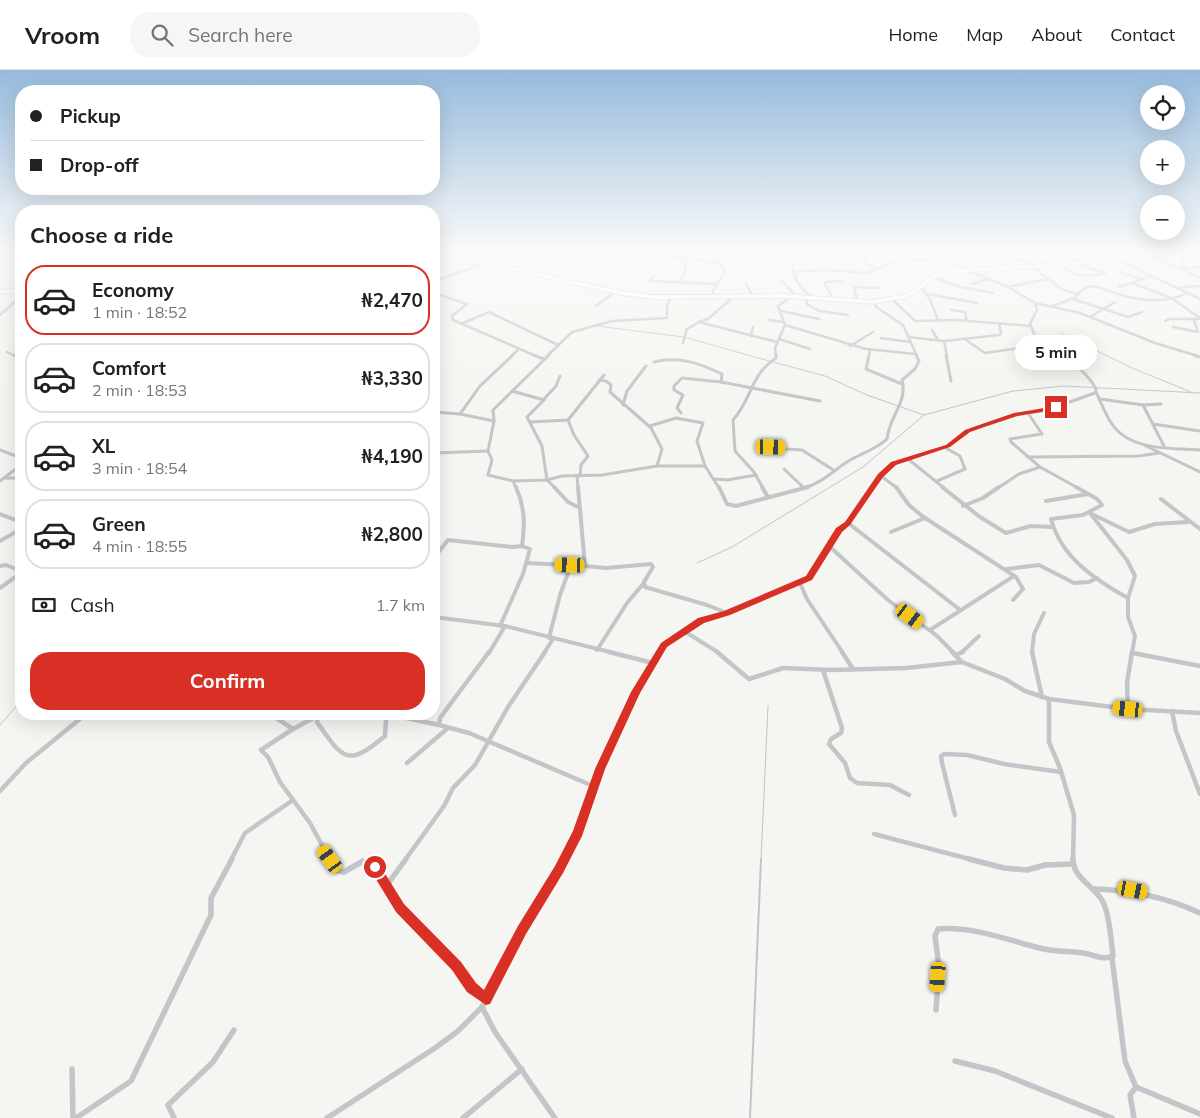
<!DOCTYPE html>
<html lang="en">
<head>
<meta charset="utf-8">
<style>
  :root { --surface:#fff; --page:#f6f6f6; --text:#202124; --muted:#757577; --line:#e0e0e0; --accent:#d93025 }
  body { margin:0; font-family:Mulish,sans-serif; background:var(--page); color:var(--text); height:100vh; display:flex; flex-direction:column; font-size:19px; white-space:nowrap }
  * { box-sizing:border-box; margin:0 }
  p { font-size:16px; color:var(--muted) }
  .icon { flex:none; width:28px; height:28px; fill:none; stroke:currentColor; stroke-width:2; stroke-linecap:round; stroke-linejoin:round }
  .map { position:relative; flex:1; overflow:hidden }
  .panel { position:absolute; left:15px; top:135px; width:425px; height:515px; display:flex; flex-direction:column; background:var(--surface); border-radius:20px; box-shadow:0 5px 20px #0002 }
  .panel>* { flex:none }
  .guide { position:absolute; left:15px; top:15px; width:425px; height:110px; border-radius:20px; box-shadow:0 5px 20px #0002; display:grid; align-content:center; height:110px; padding:0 15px; background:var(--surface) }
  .buttons { position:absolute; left:1140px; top:15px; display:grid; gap:10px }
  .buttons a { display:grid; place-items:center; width:45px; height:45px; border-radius:50%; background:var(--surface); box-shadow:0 5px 20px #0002; font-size:25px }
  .end { position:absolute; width:22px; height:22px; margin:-11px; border:6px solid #d93025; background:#fff; box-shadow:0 0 0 2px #fff }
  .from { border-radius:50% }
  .bubble { position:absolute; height:35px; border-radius:18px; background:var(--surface); box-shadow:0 5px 20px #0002; font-size:16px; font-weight:700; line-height:35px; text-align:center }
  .car { position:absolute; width:15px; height:30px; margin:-15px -8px; border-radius:6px; box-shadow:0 0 4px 1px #0007; background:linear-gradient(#f5c518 24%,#345 0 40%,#f5c518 0 76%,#345 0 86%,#f5c518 0) }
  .guide b { display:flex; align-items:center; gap:18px; height:48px; font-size:19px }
  .guide b+b { border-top:1px solid var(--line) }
  .guide i { width:12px; height:12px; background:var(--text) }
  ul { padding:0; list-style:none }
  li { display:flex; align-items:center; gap:15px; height:70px; margin:0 10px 8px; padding:0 5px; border:2px solid var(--line); border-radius:20px }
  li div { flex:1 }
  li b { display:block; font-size:19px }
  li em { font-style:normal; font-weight:700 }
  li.active { border-color:var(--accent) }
  li>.icon { width:45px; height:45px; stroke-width:1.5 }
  h2 { padding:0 15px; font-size:22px; line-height:60px }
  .pay { display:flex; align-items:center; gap:12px; height:55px; padding:0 15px; font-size:19px }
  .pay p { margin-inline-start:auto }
  .cta { display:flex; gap:10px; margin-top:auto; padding:10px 15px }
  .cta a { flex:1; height:58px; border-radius:20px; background:var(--accent); color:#fff; font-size:20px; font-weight:700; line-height:58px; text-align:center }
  header { display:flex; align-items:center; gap:30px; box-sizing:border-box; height:70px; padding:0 25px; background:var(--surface); border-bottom:1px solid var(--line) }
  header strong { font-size:24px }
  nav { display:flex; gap:28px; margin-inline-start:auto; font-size:18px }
  .search { width:350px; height:45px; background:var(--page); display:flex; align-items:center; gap:12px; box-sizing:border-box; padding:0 18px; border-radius:20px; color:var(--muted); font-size:19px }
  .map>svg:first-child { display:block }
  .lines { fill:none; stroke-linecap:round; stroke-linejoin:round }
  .stream-far1 { stroke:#bbc6cc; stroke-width:1 }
  .stream { stroke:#bbc6cc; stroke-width:2 }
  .secondary-casing { stroke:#b4b9be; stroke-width:5 }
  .minor-far4 { stroke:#c2c6c9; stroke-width:2.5 }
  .minor-far3 { stroke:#c2c6c9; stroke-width:3 }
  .minor-far2 { stroke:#c2c6c9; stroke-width:4 }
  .minor-far1 { stroke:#c2c6c9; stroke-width:4.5 }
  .minor { stroke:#c2c6c9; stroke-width:5.5 }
  .secondary { stroke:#fff; stroke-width:4 }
  .route { fill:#d93025 }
</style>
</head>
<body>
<header>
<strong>Vroom</strong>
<div class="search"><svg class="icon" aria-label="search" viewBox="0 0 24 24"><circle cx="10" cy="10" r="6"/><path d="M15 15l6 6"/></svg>Search here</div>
<nav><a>Home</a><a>Map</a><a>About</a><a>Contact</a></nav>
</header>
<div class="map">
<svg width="1200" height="1048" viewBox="0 0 1200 1048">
  <rect width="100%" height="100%" fill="#f5f5f1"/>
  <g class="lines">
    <!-- stream-far1 -->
    <g class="stream-far1">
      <polyline points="597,256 684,267 769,291"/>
      <polyline points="1060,263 1132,298 1191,322"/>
      <polyline points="773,292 825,306 867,325 924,345"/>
      <polyline points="697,493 732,477 863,397 924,345 1013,321 1064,316 1200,323"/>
      <polyline points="0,655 21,631"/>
      <polyline points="761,790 768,636"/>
    </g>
    <!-- stream -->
    <polyline class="stream" points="750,1048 761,789"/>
    <!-- secondary casing -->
    <g class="secondary-casing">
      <g id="secondary">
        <polyline points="434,190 487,193 621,223 652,227 785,226 872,232 907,226 935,206 956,201 1073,194 1179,180"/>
        <polyline points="0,222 21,220"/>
      </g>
    </g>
    <!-- minor-far4 -->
    <g class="minor-far4">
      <polyline points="631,180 650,184 658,180"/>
      <polyline points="659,180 774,186"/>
      <polyline points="782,180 785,188 793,190"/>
      <polyline points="806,180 807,188"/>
      <polyline points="831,180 848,186 879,180"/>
      <polyline points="889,180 918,191 939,187"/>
      <polyline points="930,180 960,197 970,199"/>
      <polyline points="967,180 970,181"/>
      <polyline points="1017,180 1056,195"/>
      <polyline points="1054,180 1083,193"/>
      <polyline points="1178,180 1183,184 1183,199 1200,208"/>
      <polyline points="1063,184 1075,180"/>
      <polyline points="983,185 998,183 1040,196"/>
      <polyline points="665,186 720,193"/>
      <polyline points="860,186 867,190 866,193 876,198"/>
      <polyline points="1154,188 1180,198 1200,197"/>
      <polyline points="1116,189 1200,229"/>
      <polyline points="1076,194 1105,203"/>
      <path d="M 1061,195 C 1073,207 1090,208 1105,203"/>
      <polyline points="1031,196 1063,220 1079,224"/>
      <polyline points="970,201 1008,217 1035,233 1037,240 1030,254 1038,273 1062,286"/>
      <polyline points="793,202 828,200 868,203 903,187"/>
      <polyline points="1120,202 1141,209"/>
      <polyline points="654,205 650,211 715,214"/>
      <polyline points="934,207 957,216 993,223"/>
      <polyline points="781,210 797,227"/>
      <polyline points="434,211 487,193 490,187 485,180"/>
      <polyline points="679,213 685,201 685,189"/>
      <polyline points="746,213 753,227"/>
      <polyline points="1132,213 1174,229"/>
      <polyline points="972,214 988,209"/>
      <polyline points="921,217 930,229 938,250"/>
      <polyline points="1008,217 1048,209"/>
      <polyline points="1119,217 1152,206"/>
      <polyline points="1177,218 1200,216"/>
      <polyline points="434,223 467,234 452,246 453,250 536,286"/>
      <polyline points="927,224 977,233"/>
      <polyline points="733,227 708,249 699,252 777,272"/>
      <polyline points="807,227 807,234 819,241 848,245"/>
      <path d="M 811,227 C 799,217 791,205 793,189 L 819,189 L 822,184 L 837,184"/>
      <polyline points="713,228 713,220 725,202 718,190 718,180"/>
      <polyline points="833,229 824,212 842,211"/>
      <polyline points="1073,229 1128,247 1142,242"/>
      <polyline points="893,230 915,251 957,250 1031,256"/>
      <polyline points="1174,230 1200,248"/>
      <polyline points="857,231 854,217 880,218"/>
      <polyline points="875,232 876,237 903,255 917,286"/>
      <polyline points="1035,233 1080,243 1155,273 1198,286"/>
      <polyline points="596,236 615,222"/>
      <path d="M 1053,236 L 1074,228 L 1082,220 L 1091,216 C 1101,217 1109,221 1118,224 C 1140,231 1165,234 1187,223"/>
      <polyline points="951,240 965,242 967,251"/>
      <polyline points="781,241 819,249"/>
      <polyline points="0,245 21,226"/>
      <polyline points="1090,247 1115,232"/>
      <polyline points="769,250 784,252"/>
      <polyline points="1165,251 1169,249 1200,249"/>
      <polyline points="461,254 489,242 558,275"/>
      <polyline points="785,255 866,279 916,284"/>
      <polyline points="1173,257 1198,262 1194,250"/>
      <polyline points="932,260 938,270"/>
      <polyline points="751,266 753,257"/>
      <polyline points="908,267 944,271 999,265 1001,264 999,253"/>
      <polyline points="881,268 910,272"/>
      <polyline points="779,269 810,279"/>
      <polyline points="966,270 985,283 1026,277 1044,278"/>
      <polyline points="944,271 947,286"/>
      <polyline points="683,273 687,259 699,252"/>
      <polyline points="850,276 873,262"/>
      <polyline points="7,282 15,286"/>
      <polyline points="511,286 518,280"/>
      <polyline points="547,286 572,262 612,251 667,248 667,236 670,228"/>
      <polyline points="776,286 775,278 785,255 778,236 792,226"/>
      <polyline points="869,286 870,280"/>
    </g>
    <!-- minor-far3 -->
    <g class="minor-far3">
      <polyline points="13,285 21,288"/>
      <polyline points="533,285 544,289"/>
      <polyline points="549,285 493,340 494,351 488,381 492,390 488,405 513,411 547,410 555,418"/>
      <polyline points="869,285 866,299 902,314"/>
      <polyline points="946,285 951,311"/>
      <polyline points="1194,285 1200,287"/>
      <path d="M 654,292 C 679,286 699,293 722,304 L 721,312 L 682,308 L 674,316 L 674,320 L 683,325 L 677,338 L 681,343"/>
      <polyline points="599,310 606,311 611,315 610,322 650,357"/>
      <polyline points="721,312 820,331"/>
      <polyline points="512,321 544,330 527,347 542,376 547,410 562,406 602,405 657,396"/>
      <path d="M 1096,322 C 1101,332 1105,344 1112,354 C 1130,381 1171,378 1200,380"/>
      <polyline points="544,329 556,316 560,306"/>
      <polyline points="1100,329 1143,335 1164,376"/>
      <polyline points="623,335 627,321 646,296"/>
      <polyline points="1143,335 1161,334"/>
      <polyline points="434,342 460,344"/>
      <polyline points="1028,343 1042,364 1010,369 1011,372 1040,397 1078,418"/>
      <polygon points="676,348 703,353 697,371 705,396 657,396 662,379 650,356"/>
      <polyline points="494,351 460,344 480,316 513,285"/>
      <polyline points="530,352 568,350"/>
      <polyline points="1153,354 1200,361"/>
      <polyline points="1146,376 1200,402"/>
      <polyline points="770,378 802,380 835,401"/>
      <polyline points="0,380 21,388"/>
      <polyline points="434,383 488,381"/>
      <polyline points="1027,387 1139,386 1159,383"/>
      <polyline points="908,389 944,418"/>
      <polyline points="705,396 719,418"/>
      <polyline points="784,399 804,418"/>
      <polyline points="577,406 578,418"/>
      <polyline points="580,406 581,395 588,386 574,365 568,350 604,305"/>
      <polyline points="881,406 897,418"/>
      <polyline points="4,408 21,408"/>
      <polyline points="715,409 727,410 756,405"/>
      <polyline points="0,411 21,395"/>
      <polyline points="513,411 516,418"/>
      <polyline points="937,411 965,399 960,386 944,377"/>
      <path d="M 763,418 L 754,402 L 735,381 L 733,350 C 752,329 750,305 776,288 L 776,285"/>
      <path d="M 804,418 C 825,412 835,398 852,389 C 865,382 876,379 887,369 C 889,346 908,333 902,310 L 915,299 L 919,291 L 916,285"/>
      <path d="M 872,418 L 894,393 L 948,376 L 968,361 L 1016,345 L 1047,340 L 1095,323 L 1096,319 C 1088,304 1074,293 1059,285"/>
      <polyline points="998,418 1019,404 1040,397"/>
    </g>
    <!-- minor-far2 -->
    <g class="minor-far2">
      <path d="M 516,417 C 525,438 525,454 522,476"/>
      <polyline points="554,417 568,432 578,437"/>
      <polyline points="578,417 585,496 606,498 651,494 653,497 644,512 645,517 707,535 727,543"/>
      <polyline points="719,417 727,434 736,436 808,417"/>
      <polyline points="762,417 768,427"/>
      <polyline points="896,417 909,435 922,446 1016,507 1023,519 1013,530"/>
      <polyline points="942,417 980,447 1006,463 1031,456 1052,457"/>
      <path d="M 1076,417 L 1097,429 L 1102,435 L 1083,445 L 1051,449 C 1061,487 1095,510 1128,528"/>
      <polyline points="1161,429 1200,459"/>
      <polyline points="1046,431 1088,424"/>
      <polyline points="963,436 983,428 999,417"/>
      <polyline points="1090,443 1127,490 1135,506 1128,528 1128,547 1135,566 1132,583"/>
      <polyline points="1090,443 1129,462 1155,454 1188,452"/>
      <polyline points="0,444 21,452"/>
      <polyline points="848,453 959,539"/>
      <polyline points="891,462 925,448"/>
      <polyline points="0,471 21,459"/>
      <polyline points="829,476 888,530 936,565 954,583"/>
      <polyline points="434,488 448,470 512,477 522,476 530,479 523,504 500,556"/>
      <polyline points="527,493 585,496"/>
      <polyline points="0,496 6,495 21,501"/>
      <polyline points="1007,499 1039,495 1074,513 1089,512 1097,508"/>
      <polyline points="800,513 807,529 843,583"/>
      <polyline points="0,518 21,503"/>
      <polyline points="434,547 505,556 614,583"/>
      <polyline points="930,560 1014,506"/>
      <polyline points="684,561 719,583"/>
      <polyline points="549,568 560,525 571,495"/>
      <polyline points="597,580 627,533 643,514"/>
      <polyline points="489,583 505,556"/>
      <polyline points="544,583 553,569"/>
      <polyline points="659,583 664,575 701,550 727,543 809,508 839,460 848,453 873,417"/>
      <polyline points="961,583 979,566"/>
      <polyline points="1032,583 1034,564 1044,543"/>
      <polyline points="1133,583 1135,583"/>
    </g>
    <!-- minor-far1 -->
    <g class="minor-far1">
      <polyline points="489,582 440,648 439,655 469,663 593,716"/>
      <polyline points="609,582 653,593"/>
      <polyline points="717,582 749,609 783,598 831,600 906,598 962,592 1005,609 1025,621 1049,629 1128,639 1200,643"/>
      <polyline points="842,582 853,599"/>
      <polyline points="952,582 962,592"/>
      <polyline points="1032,582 1042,627"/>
      <polyline points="1133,583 1200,596"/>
      <polyline points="955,585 963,582"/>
      <polyline points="823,600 842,658 841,663 831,669 829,674 845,693 850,708 857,713 890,715 909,725"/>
      <polyline points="1049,629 1049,672 1060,698 1074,745 1073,790"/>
      <polyline points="1128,639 1127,613 1132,582"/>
      <polyline points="1172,641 1176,661 1200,724"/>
      <polyline points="270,644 293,659 321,644"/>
      <polyline points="388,644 439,655"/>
      <path d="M 318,647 L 317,652 C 343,689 347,698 385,666 L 386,650 L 389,644"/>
      <polyline points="293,659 261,680 268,687 280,712 310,753 330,790"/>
      <polyline points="407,693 448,658"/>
      <polyline points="0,721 26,693 86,644"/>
      <polyline points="955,745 942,693 941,686 944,684 967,685 1004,694 1061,702"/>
      <polyline points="874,764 973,790"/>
      <polyline points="231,790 245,763 293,730"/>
      <polyline points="405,790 444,736 453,718 475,695 508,637 545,582"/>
      <path d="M 564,790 C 579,760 587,729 601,698 C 618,658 638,619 660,582"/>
    </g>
    <!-- minor -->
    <g class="minor">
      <polyline points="329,789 335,800 344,802 363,791 370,794 381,805 400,839 448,887 486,929"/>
      <polyline points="969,789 1004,798 1027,800 1045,795 1073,794"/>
      <polyline points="387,815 406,789"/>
      <path d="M 1094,819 C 1132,820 1166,827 1200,843"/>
      <polyline points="1112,888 1125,991 1136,1017 1200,1044"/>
      <polyline points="482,937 495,962 555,1048"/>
      <path d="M 936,940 L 939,897 L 935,866 L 938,859 C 975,856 1009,871 1044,879 C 1058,882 1070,881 1083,883 C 1093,884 1103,891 1113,886 C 1111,871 1110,845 1103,832 C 1095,816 1073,809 1073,789"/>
      <polyline points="955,991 995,1001 1112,1048"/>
      <polyline points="72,999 73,1048"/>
      <polyline points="76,1048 131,1011 211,845 211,828 232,789"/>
      <polyline points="174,1048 168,1035 213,992 234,960"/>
      <polyline points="327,1048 435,978 458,961 482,937 522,860 564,789"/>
      <polyline points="463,1048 522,999"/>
      <polyline points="1134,1048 1130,1025 1136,1017"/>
    </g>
    <!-- secondary -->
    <use href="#secondary" class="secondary"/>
  </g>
  <!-- sky -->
  <linearGradient id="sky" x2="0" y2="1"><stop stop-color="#96bbdd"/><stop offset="0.55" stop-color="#fafaf9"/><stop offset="1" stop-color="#fafaf9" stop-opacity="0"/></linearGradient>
  <rect width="1200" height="327" fill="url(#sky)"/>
  <!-- route -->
  <polygon class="route" points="1056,336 1059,339 1017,346 984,357 970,362 950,377 896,395 883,407 850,455 842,462 812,510 730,545 704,553 667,577 640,623 605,699 582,766 563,803 526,864 490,934 486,935 467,922 452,900 396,842 371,801 371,794 379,794 404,834 461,892 476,913 484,920 518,856 555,796 573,761 595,699 631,622 661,573 698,548 724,541 806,506 836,458 845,452 878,404 891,392 946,375 965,360 979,355 1014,343"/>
</svg>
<div class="buttons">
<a><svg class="icon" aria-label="locate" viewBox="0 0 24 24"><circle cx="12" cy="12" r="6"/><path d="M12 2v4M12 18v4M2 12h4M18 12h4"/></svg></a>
<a>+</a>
<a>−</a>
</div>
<i class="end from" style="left:375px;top:797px"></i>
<i class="end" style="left:1056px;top:337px"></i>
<div class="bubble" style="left:1015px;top:265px;width:82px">5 min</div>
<i class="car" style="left:771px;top:377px;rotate:91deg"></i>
<i class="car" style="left:570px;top:495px;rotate:272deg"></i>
<i class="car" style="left:910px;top:546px;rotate:126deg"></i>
<i class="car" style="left:1128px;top:639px;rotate:276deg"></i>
<i class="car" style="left:330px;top:789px;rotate:324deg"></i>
<i class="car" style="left:1133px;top:820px;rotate:101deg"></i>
<i class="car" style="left:938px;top:907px;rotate:184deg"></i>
<div class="guide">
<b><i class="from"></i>Pickup</b>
<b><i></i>Drop-off</b>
</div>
<section class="panel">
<h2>Choose a ride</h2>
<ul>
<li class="active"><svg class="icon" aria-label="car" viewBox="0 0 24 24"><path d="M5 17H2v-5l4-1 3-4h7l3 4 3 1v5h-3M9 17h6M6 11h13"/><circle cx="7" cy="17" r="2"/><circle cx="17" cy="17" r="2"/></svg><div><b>Economy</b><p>1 min · 18:52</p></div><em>₦2,470</em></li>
<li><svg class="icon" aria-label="car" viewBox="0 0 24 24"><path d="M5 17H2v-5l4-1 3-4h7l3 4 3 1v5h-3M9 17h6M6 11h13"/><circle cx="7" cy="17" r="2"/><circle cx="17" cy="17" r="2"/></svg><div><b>Comfort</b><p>2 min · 18:53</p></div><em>₦3,330</em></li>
<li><svg class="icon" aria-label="car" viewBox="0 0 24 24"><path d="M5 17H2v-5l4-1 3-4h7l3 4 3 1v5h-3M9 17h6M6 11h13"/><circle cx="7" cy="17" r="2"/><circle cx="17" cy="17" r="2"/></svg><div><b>XL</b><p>3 min · 18:54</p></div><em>₦4,190</em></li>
<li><svg class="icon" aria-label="car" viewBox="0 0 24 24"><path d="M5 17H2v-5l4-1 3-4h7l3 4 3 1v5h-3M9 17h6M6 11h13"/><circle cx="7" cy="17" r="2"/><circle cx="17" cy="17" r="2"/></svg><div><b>Green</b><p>4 min · 18:55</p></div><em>₦2,800</em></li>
</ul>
<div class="pay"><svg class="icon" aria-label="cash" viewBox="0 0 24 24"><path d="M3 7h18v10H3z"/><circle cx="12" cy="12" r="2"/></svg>Cash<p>1.7 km</p></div>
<div class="cta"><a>Confirm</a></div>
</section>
</div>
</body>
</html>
